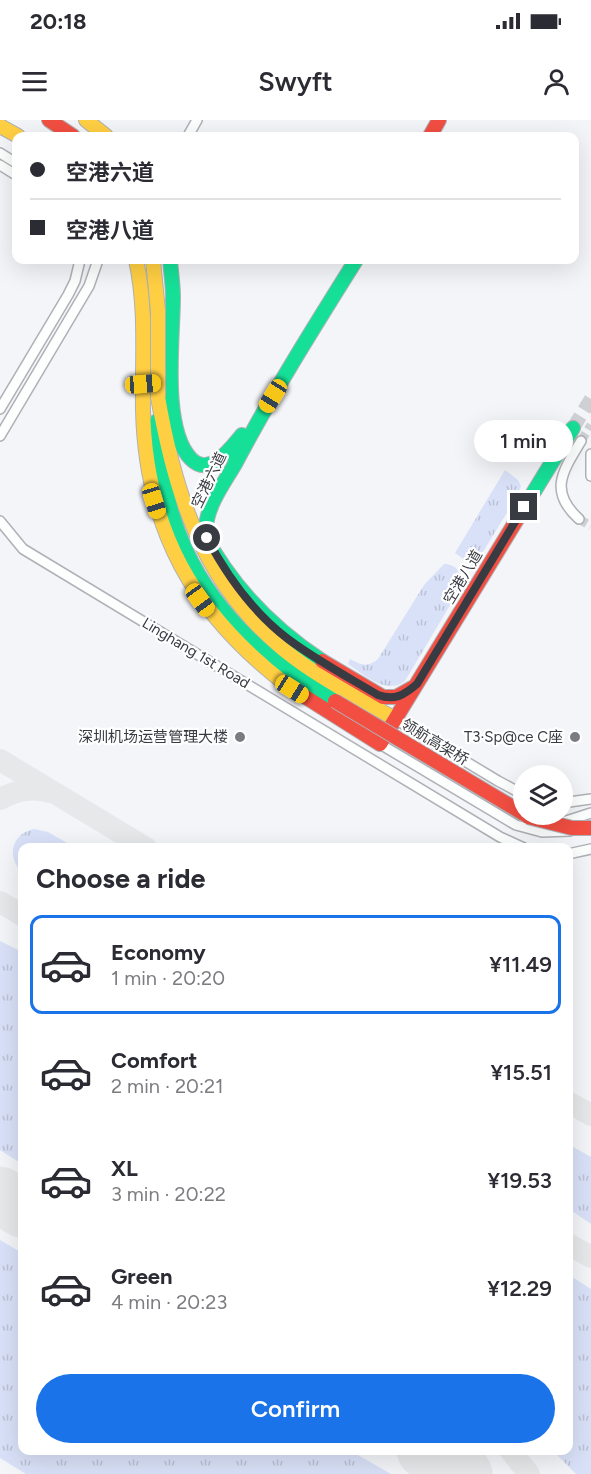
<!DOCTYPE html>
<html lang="en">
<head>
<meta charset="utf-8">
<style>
  :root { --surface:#fff; --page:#f2f2f3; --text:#2b2b33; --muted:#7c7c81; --line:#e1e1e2; --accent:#1a73e8 }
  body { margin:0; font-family:Figtree,"Noto Sans SC",sans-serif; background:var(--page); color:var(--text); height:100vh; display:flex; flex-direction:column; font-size:22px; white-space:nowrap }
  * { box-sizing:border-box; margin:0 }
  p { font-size:20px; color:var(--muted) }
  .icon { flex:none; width:33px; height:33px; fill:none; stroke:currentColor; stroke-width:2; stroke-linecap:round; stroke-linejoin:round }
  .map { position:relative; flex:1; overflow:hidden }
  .side { position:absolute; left:18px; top:723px; width:555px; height:612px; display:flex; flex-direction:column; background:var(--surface); border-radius:12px; box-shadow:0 6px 24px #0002 }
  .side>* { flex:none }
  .banner { position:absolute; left:12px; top:12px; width:567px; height:132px; border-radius:12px; box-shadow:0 6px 24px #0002; display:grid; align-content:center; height:132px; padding:0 18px; background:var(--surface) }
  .tools { position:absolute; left:513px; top:645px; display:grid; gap:12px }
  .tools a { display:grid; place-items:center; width:60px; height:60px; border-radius:50%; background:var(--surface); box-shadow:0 6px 24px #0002; font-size:30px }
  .end { position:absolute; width:27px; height:27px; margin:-14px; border:8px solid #383b42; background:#fff; box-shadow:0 0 0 3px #fff }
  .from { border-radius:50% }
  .bubble { position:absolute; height:42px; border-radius:21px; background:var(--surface); box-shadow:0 6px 24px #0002; font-size:20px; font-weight:600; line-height:42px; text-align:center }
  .car { position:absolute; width:18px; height:36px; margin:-18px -9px; border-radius:8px; box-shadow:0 0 4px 2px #0007; background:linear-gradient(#f5c518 24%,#345 0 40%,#f5c518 0 76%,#345 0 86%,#f5c518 0) }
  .banner b { display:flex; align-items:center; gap:21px; height:57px; font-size:22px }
  .banner b+b { border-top:2px solid var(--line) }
  .banner i { width:15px; height:15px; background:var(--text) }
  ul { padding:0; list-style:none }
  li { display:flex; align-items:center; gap:18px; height:99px; margin:0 12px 9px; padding:0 6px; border:3px solid transparent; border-radius:12px }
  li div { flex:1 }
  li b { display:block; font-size:22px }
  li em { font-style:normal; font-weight:600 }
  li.on { border-color:var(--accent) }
  li>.icon { width:54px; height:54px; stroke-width:1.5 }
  h2 { padding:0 18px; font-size:27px; line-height:72px }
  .button { display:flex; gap:12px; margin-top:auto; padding:12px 18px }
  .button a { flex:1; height:69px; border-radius:36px; background:var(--accent); color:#fff; font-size:24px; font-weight:600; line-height:69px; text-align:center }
  .status { display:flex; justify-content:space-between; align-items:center; height:42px; padding:0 30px; background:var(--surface); direction:ltr }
  .status svg { height:16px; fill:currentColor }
  header { display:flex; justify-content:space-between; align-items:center; height:78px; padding:0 18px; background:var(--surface); font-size:27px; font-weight:600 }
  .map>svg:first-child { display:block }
  .grass { fill:url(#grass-tufts) }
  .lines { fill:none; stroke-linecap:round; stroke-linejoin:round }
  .taxiway { stroke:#e6e8ea; stroke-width:22 }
  .runway { stroke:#e6e8ea; stroke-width:57 }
  .street-tunnel { stroke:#ced0d4; stroke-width:9; stroke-dasharray:9 4.5; stroke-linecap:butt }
  .secondary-tunnel { stroke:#ced0d4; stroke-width:14; stroke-dasharray:14 7; stroke-linecap:butt }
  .street-casing { stroke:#afb1b6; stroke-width:12 }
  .fast-casing { stroke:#afb1b6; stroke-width:16 }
  .slow-casing { stroke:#afb1b6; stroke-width:16 }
  .jam-casing { stroke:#afb1b6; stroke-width:16 }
  .street { stroke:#fdfefe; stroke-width:9 }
  .fast { stroke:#16e098; stroke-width:14 }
  .slow { stroke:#ffcf43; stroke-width:14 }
  .jam { stroke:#f24e42; stroke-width:14 }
  .slow-bridge-casing { stroke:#afb1b6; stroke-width:16; stroke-linecap:butt }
  .jam-bridge-casing { stroke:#afb1b6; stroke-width:16; stroke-linecap:butt }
  .slow-bridge { stroke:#ffcf43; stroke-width:14 }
  .jam-bridge { stroke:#f24e42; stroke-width:14 }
  .route { stroke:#383b42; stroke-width:8 }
  .poi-dot { fill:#7a7c82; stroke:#fff; stroke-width:2 }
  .labels { text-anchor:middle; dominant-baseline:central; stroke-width:4.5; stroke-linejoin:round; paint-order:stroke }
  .street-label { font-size:15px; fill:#383b42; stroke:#fff }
  .poi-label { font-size:15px; fill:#383b42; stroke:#fff; text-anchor:end }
</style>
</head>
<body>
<div class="status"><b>20:18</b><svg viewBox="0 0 49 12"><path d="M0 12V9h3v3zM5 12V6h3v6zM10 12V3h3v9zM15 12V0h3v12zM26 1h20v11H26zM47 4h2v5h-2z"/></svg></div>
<header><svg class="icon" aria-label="menu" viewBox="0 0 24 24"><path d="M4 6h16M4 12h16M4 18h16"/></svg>Swyft<svg class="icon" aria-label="person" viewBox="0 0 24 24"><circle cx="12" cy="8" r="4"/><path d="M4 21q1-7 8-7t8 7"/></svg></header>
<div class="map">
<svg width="591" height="1354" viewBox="0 0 591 1354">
  <defs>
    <pattern id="grass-tufts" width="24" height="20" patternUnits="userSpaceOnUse" patternTransform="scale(1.5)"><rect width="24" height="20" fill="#d9e1f8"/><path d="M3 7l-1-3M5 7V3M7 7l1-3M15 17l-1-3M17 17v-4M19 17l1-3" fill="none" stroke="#bbc2d6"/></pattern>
  </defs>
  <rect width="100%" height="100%" fill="#f4f5f9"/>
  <!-- grass -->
  <g class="grass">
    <polygon points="505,350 518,360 521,366 519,373 472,450 465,440 455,433"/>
    <path d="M 444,444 C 457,444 463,454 462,465 L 405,561 C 387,576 363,554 348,544 L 350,539 C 361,545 368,548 378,539 L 424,465 Z"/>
    <path d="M 34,709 L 48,712 L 74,727 L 22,728 L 22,752 C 6,737 12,713 34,709 Z"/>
    <polygon points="0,821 22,832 22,1044 0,1030"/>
    <polygon points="568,1024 591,1037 591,1104 569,1089"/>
    <polygon points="0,1120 22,1133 22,1330 351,1331 391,1354 26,1354 0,1338"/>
    <polygon points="569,1155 591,1169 591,1354 576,1354 553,1331 568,1330"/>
  </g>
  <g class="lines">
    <!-- taxiway -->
    <g class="taxiway">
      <polyline points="0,640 146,728"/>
      <path d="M 0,679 C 17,670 32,667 50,672"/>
      <polyline points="0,782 22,795"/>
      <polyline points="568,982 591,995"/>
      <polyline points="568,1124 591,1137"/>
      <polyline points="510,1330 529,1354"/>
    </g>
    <!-- runway -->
    <g class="runway">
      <polyline points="0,1075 22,1089"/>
      <polyline points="425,1330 464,1354"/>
    </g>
    <!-- street-tunnel -->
    <g class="street-tunnel">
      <polyline points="581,321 591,305"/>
      <polyline points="579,399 591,406"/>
    </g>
    <!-- secondary-tunnel -->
    <polyline class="secondary-tunnel" points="573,308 591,279"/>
    <!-- street casing -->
    <g class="street-casing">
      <g id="street">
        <polyline points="188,16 197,0"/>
        <polyline points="0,33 16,43"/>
        <polyline points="0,45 16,55"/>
        <polyline points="0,289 68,175 75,161 80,140"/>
        <polyline points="0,316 89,166 98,140"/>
        <polyline points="591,334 591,356"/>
        <path d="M 579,399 C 548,371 563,351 581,321"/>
        <polyline points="0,401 23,429 500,717 524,728"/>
        <polyline points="395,599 498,661 524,675"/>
        <polyline points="380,624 516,705 542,712 570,711"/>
        <polyline points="562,683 591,679"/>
        <polyline points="560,703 591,693"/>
        <polyline points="568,734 591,729"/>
      </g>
    </g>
    <!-- fast casing -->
    <g class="fast-casing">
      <g id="fast">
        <path d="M 170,140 C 171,152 173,165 173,177 C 173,218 161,308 191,339 C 210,358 231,328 242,315"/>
        <path d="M 157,301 C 161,397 193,471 267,534 C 288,552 312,566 335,581"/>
        <polyline points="527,383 573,308"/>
        <path d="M 322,541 C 283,515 251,486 224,447 C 217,436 207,424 206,411 C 205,388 224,363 235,344 C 272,274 314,207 356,140"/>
      </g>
    </g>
    <!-- slow casing -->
    <g class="slow-casing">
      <g id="slow">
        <polyline points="86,0 106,16"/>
        <polyline points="0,6 18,16"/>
        <path d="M 136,140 C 147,190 142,239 143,290 C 146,411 194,494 288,566"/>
        <path d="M 158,277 C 175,375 203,463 283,529 C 317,557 357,577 395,599"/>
      </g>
    </g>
    <!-- jam casing -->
    <g class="jam-casing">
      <g id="jam">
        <polyline points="49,0 73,16"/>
        <polyline points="430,16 439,0"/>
        <polyline points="322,541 383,577 396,577 412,568"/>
        <polyline points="288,566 380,624 527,383"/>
      </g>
    </g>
    <!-- street -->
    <use href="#street" class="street"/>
    <!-- fast -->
    <use href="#fast" class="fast"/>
    <!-- slow -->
    <use href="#slow" class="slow"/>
    <!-- jam -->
    <use href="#jam" class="jam"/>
    <!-- slow-bridge casing -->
    <g class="slow-bridge-casing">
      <polyline id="slow-bridge" points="153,140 158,191 158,277"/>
    </g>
    <!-- jam-bridge casing -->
    <g class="jam-bridge-casing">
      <g id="jam-bridge">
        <polyline points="335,581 524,694"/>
        <polyline points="528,697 572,708 591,708"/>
      </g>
    </g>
    <!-- slow-bridge -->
    <use href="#slow-bridge" class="slow-bridge"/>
    <!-- jam-bridge -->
    <use href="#jam-bridge" class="jam-bridge"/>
  </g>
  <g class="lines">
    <!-- route -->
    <path class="route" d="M 207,418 C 227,456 254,493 288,519 C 316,540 348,557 378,575 C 395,581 404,575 417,564 L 524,387"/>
  </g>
  <!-- markers -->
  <g class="poi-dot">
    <circle cx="240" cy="617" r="6"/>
    <circle cx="575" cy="617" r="6"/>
  </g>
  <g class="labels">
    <!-- street labels -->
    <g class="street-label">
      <text transform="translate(209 360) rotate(-64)">空港六道</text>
      <text transform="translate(463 457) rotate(-59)">空港八道</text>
      <text transform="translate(196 533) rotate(31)">Linghang 1st Road</text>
      <text transform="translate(435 622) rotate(31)">领航高架桥</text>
    </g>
    <!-- poi labels -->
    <g class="poi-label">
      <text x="228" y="617">深圳机场运营管理大楼</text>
      <text x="563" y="617">T3·Sp@ce C座</text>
    </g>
  </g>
</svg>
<div class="tools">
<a><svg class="icon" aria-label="layers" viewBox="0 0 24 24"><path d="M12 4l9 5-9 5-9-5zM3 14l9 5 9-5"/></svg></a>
</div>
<i class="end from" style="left:207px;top:418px"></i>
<i class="end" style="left:524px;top:387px"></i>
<div class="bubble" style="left:474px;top:300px;width:99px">1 min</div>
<i class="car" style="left:143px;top:264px;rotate:86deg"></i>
<i class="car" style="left:273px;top:276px;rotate:212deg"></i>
<i class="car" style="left:154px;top:381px;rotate:163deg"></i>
<i class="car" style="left:200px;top:480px;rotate:144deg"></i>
<i class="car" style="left:292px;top:569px;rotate:122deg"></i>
<div class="banner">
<b><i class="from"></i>空港六道</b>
<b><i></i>空港八道</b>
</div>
<section class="side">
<h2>Choose a ride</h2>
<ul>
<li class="on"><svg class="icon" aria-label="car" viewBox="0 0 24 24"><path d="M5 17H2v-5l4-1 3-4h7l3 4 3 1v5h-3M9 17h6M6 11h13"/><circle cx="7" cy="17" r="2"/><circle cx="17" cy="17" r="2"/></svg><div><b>Economy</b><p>1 min · 20:20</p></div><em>¥11.49</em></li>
<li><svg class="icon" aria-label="car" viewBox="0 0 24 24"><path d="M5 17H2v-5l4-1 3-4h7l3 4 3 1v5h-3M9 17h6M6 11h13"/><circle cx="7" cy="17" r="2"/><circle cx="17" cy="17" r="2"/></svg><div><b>Comfort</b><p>2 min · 20:21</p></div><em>¥15.51</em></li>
<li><svg class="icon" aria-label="car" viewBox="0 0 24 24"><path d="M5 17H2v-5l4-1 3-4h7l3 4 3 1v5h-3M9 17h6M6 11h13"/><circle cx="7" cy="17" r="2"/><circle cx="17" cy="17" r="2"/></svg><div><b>XL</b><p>3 min · 20:22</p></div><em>¥19.53</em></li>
<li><svg class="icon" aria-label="car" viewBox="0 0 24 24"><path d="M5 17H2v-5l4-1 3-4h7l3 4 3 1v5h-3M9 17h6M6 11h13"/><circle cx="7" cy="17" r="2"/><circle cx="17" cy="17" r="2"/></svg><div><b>Green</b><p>4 min · 20:23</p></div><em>¥12.29</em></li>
</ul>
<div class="button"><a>Confirm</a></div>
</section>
</div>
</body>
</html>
